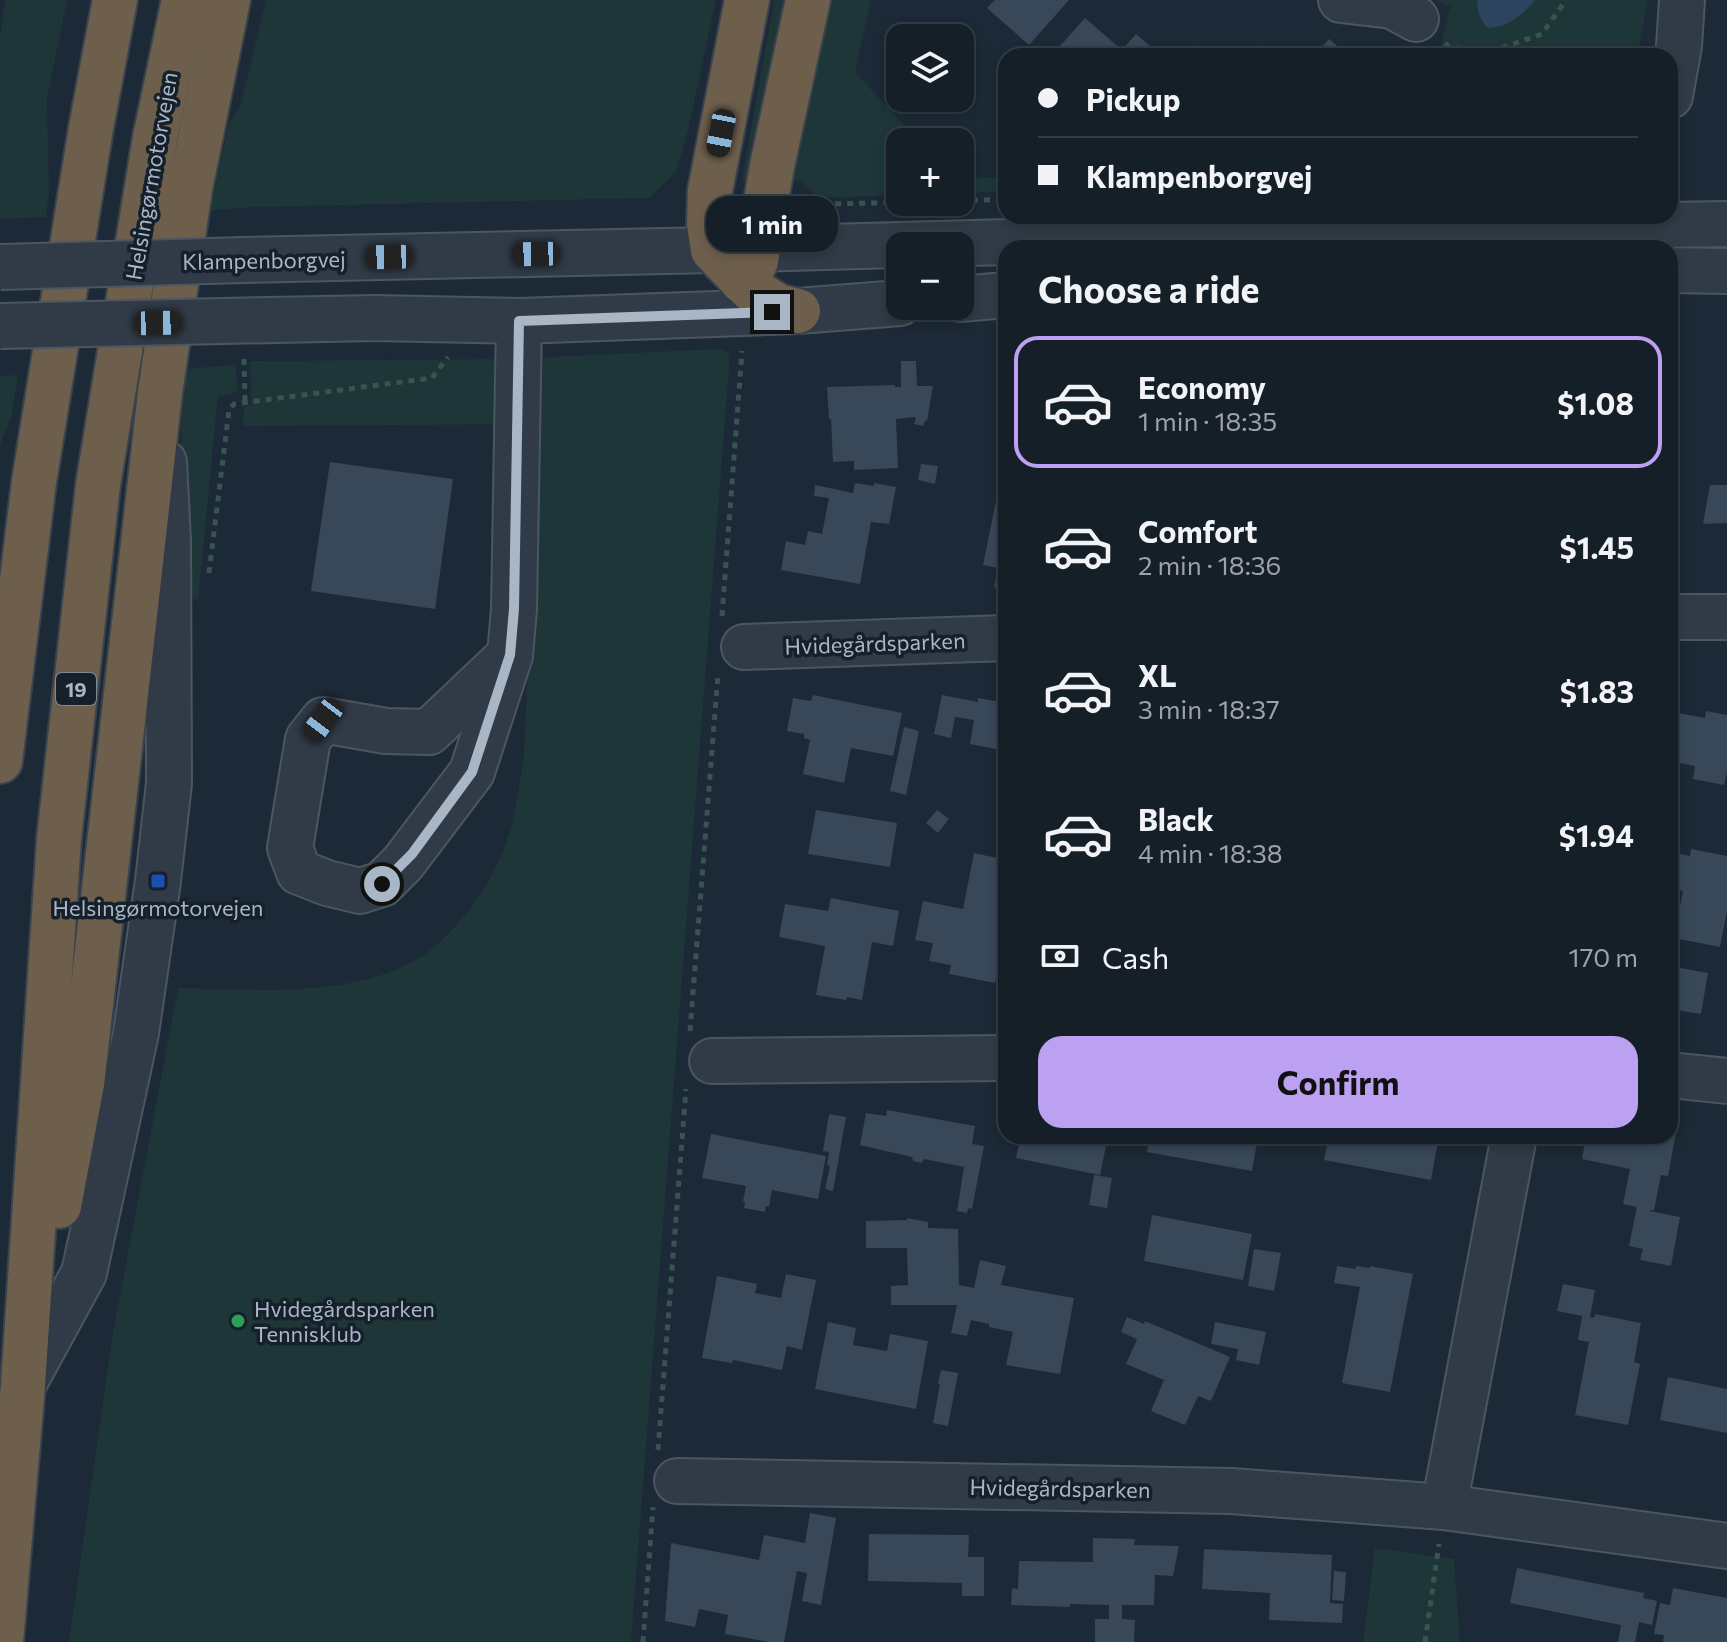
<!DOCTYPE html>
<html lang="en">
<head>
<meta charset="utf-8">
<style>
  :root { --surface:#151f28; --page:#1e2730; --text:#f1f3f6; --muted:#9da2a8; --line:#343d45; --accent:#bca0f2 }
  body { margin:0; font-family:Commissioner,sans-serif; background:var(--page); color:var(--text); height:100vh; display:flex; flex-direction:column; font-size:30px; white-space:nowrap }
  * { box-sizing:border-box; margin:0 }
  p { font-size:26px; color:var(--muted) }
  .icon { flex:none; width:44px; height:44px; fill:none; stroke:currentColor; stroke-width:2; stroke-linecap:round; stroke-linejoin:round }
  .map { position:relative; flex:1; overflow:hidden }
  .details { position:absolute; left:998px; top:240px; width:680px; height:904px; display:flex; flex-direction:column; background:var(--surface); border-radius:24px; box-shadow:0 4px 12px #0003,0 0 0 2px var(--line) }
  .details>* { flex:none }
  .banner { position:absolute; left:998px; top:48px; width:680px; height:176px; border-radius:24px; box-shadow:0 4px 12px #0003,0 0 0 2px var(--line); display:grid; align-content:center; height:176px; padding:0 40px; background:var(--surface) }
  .tools { position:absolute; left:886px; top:24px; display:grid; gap:16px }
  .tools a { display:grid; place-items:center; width:88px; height:88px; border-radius:16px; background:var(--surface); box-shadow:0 4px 12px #0003,0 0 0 2px var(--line); font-size:40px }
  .end { position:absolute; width:36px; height:36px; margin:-18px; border:10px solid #a9b6c5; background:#111; box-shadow:0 0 0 4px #111 }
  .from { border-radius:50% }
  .bubble { position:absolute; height:56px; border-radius:24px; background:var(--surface); box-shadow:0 4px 12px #0003,0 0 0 2px var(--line); font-size:26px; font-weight:700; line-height:56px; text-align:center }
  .car { position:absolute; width:24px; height:48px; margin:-24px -12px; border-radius:10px; box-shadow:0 0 6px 2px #0007; background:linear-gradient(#222 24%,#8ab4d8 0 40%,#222 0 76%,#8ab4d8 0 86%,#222 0) }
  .banner b { display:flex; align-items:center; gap:28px; height:76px; font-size:30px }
  .banner b+b { border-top:2px solid var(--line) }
  .banner i { width:20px; height:20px; background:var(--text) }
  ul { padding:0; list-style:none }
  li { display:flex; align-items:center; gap:24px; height:132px; margin:0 16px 12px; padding:0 24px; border:4px solid transparent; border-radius:24px }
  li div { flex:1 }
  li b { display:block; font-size:30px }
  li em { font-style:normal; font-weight:700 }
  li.current { border-color:var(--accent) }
  li>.icon { width:72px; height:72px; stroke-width:1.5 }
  h2 { padding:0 40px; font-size:36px; line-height:96px }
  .pay { display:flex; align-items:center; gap:20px; height:88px; padding:0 40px; font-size:30px }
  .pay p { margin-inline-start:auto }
  .button { display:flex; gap:16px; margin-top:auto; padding:16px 40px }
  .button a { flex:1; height:92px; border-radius:24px; background:var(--accent); color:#111; font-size:32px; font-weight:700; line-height:92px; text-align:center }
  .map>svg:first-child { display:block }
  .green { fill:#1e3638 }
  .water { fill:#2c445e }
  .building { fill:#384858 }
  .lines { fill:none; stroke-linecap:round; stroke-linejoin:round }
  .minor-casing { stroke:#4b5662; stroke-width:48 }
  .highway-casing { stroke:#38434e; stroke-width:48 }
  .path { stroke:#395252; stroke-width:5; stroke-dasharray:6 6; stroke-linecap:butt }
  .minor { stroke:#303b47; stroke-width:44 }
  .highway { stroke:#6e5e4c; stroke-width:44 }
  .minor-bridge-casing { stroke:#4b5662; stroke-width:48; stroke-linecap:butt }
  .minor-bridge { stroke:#303b47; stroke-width:44 }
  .route { stroke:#a9b6c5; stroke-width:10 }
  .transit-dot { fill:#1a4fb4; stroke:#16202b; stroke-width:3 }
  .leisure-dot { fill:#2e9e5b; stroke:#16202b; stroke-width:3 }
  .labels { text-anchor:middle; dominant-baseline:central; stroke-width:7; stroke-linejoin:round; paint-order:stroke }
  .shield { fill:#16202b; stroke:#7d8997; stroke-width:2 }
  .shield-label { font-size:20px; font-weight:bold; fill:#a9b6c5 }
  .street-label { font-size:22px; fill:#a9b6c5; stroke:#16202b }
  .poi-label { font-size:22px; fill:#a9b6c5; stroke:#16202b }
</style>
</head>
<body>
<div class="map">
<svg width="1727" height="1642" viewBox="0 0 1727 1642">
  <rect width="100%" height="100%" fill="#1c2936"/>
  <!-- green -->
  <g class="green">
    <polygon points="5,0 67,0 47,99 49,193 46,217 0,219 0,38"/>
    <polygon points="266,0 716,0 688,131 676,172 649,198 257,207 210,210 229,123 241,105"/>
    <polygon points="774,0 786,0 749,182 742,180"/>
    <polygon points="824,0 871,0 855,72 919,142 900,142 900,195 819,198 801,181 792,180 790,166"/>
    <polygon points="1438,0 1648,0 1637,56 1439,56 1450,6 1438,2"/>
    <polygon points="1006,177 1006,191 960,193 960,179"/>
    <path d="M 720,349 L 730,354 L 631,1642 L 69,1642 L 112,1338 L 178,988 C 231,989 285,993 337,985 C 369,981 408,969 433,948 C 465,921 495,878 508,837 C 516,810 520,782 524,753 L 539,424 L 242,426 L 244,407 L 251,405 L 250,361 L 503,359 Z"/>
    <polygon points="235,365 238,392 218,396 198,600 190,598 192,528 183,528 181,419 183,369"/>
    <polygon points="18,375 11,417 0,445 0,376"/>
    <polygon points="1375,1548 1454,1559 1460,1642 1363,1642"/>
  </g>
  <!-- water -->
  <path class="water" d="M 1477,0 L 1535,0 C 1523,15 1508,27 1488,28 C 1479,19 1478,12 1477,0 Z"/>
  <!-- building -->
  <g class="building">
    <polygon points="995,0 1069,0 1029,45 987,8"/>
    <polygon points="1085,18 1122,50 1136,34 1161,56 1051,56"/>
    <polygon points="1329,39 1349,56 1314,56"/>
    <polygon points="1194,45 1207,56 1183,56"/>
    <polygon points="1257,45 1270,56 1247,56"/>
    <polygon points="901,361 916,361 917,386 933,386 927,421 925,420 923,426 914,424 916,418 914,417 896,419 898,468 854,470 854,461 833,462 831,419 829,419 827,387 895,385 895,387 901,387"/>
    <polygon points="330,462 453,479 435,609 311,591"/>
    <polygon points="921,464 938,466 935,484 918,480"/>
    <polygon points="855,483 874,486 874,483 896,487 889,524 871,522 860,584 781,570 786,541 805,545 808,531 822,534 829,498 814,496 815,485 853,493"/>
    <polygon points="1710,485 1727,485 1727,523 1703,524"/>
    <polygon points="999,486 1006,488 1006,590 994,587 998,568 983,565"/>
    <polygon points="813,695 902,713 893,756 851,748 844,783 803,774 810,740 804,738 804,734 787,731 793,698 811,701"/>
    <polygon points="942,695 978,702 978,698 1006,703 1006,751 970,744 974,720 955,717 951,738 934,734"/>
    <polygon points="1706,711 1727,715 1727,772 1724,785 1693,779 1695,766 1670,761 1670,725 1672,712 1705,718"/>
    <polygon points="904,727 919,731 906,795 890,791"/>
    <polygon points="816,810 897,823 890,867 808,854"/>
    <polygon points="937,810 949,819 938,833 926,823"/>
    <polygon points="1691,849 1727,856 1727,911 1720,947 1674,938 1683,891 1670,888 1670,852 1690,856"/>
    <polygon points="974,853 1006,860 1006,949 1002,948 995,983 949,974 951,965 929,961 933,943 915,940 923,901 963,909"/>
    <polygon points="831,898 899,911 893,946 872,942 862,1000 847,997 846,1000 816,995 825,946 779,937 785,904 828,911"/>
    <polygon points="1675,967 1708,973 1701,1014 1670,1009 1670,995"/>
    <polygon points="887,1110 975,1126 972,1144 984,1146 972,1209 968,1208 967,1213 957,1211 964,1167 924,1159 922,1163 913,1161 912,1157 860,1145 866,1113 886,1116"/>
    <polygon points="829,1114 846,1117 833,1191 825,1189 830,1166 827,1165 829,1152 823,1151"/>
    <polygon points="1670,1132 1676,1133 1668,1176 1661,1175 1654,1210 1651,1210 1650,1211 1680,1217 1671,1266 1640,1260 1643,1249 1629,1246 1637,1207 1623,1204 1630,1169 1582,1159 1586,1136 1670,1136"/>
    <polygon points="711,1134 826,1156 818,1199 772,1190 769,1206 766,1206 765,1212 744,1208 745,1202 743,1201 746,1186 702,1178"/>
    <polygon points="1021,1136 1108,1136 1100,1175 1016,1158"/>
    <polygon points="1150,1136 1258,1136 1252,1171 1147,1152"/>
    <polygon points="1303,1136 1439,1136 1431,1180 1324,1160 1327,1146 1302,1141"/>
    <polygon points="1094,1175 1112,1178 1107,1208 1089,1205"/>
    <polygon points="1152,1215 1252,1234 1243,1280 1144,1261"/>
    <polygon points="907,1218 928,1222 928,1228 958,1229 959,1285 974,1288 980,1260 1006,1266 1001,1285 1074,1298 1060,1374 1006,1365 1013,1332 989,1327 989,1324 971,1320 967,1336 951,1333 957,1305 891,1305 891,1286 908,1285 907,1248 866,1248 866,1221 907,1220"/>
    <polygon points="1254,1249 1281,1253 1274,1291 1248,1286"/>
    <polygon points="1337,1266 1356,1269 1356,1266 1370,1268 1370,1266 1413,1274 1390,1392 1342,1383 1360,1287 1334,1283"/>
    <polygon points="786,1274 816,1280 802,1350 787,1346 782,1370 733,1360 732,1363 702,1358 717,1276 757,1284 755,1293 781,1298"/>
    <polygon points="1563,1284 1595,1290 1590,1317 1594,1318 1595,1314 1641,1323 1634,1362 1640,1364 1628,1425 1575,1415 1589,1342 1578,1340 1582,1316 1557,1311"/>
    <polygon points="1127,1317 1144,1324 1145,1321 1230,1357 1211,1401 1198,1396 1185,1425 1151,1411 1164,1380 1126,1364 1137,1339 1121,1332"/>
    <polygon points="828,1322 856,1328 853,1345 887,1351 890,1334 928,1341 916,1409 815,1389"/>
    <polygon points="1215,1322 1266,1332 1259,1365 1236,1360 1238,1349 1211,1344"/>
    <polygon points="941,1370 958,1373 948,1426 933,1423 940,1384 938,1383"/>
    <polygon points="1668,1377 1727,1389 1727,1433 1660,1420"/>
    <polygon points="810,1513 836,1518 821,1605 802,1601 807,1573 797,1571 784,1642 769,1642 725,1634 728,1615 699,1609 695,1627 665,1621 671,1543 759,1560 764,1535 805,1543"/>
    <polygon points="869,1534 969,1535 968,1557 984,1557 984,1596 962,1596 962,1583 868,1581"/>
    <polygon points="1093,1538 1135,1539 1134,1545 1179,1546 1173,1576 1155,1575 1154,1605 1122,1605 1122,1619 1135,1620 1134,1642 1095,1642 1095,1619 1109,1619 1109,1605 1070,1604 1070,1607 1011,1605 1012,1588 1018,1589 1019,1561 1093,1562"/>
    <polygon points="1204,1549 1332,1555 1330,1603 1343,1604 1342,1623 1269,1620 1270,1593 1202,1589"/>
    <polygon points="1517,1568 1644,1593 1643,1598 1657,1601 1652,1625 1639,1622 1635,1642 1618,1642 1621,1625 1510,1603"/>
    <polygon points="1334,1571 1346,1572 1344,1601 1332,1600"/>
    <polygon points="1673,1588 1727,1598 1727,1642 1663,1642 1664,1635 1654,1634 1660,1603 1670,1605"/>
  </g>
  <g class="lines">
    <!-- minor casing -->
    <g class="minor-casing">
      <g id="minor">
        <polyline points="1341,0 1392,6 1416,19"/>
        <polyline points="1670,96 1679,46 1682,0"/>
        <polyline points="244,260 713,250 1599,226 1727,224"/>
        <polyline points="1670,270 1727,271"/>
        <polyline points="960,299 1006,295"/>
        <polyline points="222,321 375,318 519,321 798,311 900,303"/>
        <polyline points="1670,617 1727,617"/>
        <polyline points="744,647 1006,638"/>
        <polygon points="510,655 472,772 403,863 382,884 360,891 327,883 299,872 290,848 308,739 323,720 386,731 429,732"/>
        <polyline points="510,655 514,609 519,321"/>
        <polyline points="712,1061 1006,1058"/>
        <polyline points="1670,1075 1727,1081"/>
        <polyline points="23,1385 84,1273 136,1033 158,881 169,783 168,540 164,462"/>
        <polyline points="677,1481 1231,1491 1444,1507 1727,1546"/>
        <polyline points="1444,1507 1514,1136"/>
      </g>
    </g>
    <!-- highway casing -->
    <g class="highway-casing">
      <g id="highway">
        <polyline points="747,0 710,191 709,224 713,250 752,290 778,306 798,311"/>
        <polyline points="742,281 749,274 756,261 772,166 808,0"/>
        <polyline points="0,761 34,482 91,128 115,0"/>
        <polyline points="59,1206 82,1084 160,393 190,189 228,0"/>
        <polyline points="1,1642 23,1385 59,839 98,485 155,138 184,0"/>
      </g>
    </g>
    <!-- path -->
    <g class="path">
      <polyline points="1445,43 1448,46 1484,54 1542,34 1566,0"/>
      <polyline points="960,201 1006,199"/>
      <polyline points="824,207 829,204 914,202"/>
      <polyline points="244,359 245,402"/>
      <polyline points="209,573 229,410 234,404 432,378 448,357"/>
      <polyline points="722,616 742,351"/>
      <polyline points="690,1031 718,674"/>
      <polyline points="658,1450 686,1089"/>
      <polyline points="643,1642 653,1507"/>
      <polyline points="1425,1642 1439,1544"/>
    </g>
    <!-- minor -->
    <use href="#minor" class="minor"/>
    <!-- highway -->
    <use href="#highway" class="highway"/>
    <!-- minor-bridge casing -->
    <g class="minor-bridge-casing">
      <g id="minor-bridge">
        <polyline points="0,267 244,260"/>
        <polyline points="0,326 222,321"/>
      </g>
    </g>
    <!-- minor-bridge -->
    <use href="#minor-bridge" class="minor-bridge"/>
  </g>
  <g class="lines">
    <!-- route -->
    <polyline class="route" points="382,884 412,854 472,772 510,655 514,609 519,321 772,312"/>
  </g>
  <!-- markers -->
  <rect class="transit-dot" x="150" y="873" width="16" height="16" rx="4"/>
  <circle class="leisure-dot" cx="238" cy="1321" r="8"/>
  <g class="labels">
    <!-- shield labels -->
    <rect class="shield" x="56" y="673" width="40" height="32" rx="6"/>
    <g class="shield-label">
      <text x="76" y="689">19</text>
    </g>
    <!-- street labels -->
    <g class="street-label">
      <text transform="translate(151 176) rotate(-80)">Helsingørmotorvejen</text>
      <text transform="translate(264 260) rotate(-1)">Klampenborgvej</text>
      <text transform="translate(875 643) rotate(-2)">Hvidegårdsparken</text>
      <text transform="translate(1060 1488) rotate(1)">Hvidegårdsparken</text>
    </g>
    <!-- poi labels -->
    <g class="poi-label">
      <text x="158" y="907">Helsingørmotorvejen</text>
      <text x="254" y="1308" text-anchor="start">Hvidegårdsparken<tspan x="254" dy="25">Tennisklub</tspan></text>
    </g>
  </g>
</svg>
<div class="tools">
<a><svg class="icon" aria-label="layers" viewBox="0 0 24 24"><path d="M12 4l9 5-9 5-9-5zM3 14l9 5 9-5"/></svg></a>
<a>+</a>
<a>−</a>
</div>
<i class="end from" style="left:382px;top:884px"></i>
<i class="end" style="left:772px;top:312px"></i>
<div class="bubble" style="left:706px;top:196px;width:132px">1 min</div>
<i class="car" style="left:721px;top:133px;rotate:191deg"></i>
<i class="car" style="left:536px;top:254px;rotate:269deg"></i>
<i class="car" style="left:389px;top:257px;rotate:269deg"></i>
<i class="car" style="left:158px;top:323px;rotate:89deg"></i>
<i class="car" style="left:323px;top:720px;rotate:217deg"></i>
<div class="banner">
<b><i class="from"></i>Pickup</b>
<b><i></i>Klampenborgvej</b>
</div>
<section class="details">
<h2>Choose a ride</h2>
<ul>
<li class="current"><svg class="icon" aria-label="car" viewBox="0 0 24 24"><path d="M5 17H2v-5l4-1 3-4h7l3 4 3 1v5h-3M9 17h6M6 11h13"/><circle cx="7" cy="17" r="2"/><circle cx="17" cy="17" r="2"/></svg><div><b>Economy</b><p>1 min · 18:35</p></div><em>$1.08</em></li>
<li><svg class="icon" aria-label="car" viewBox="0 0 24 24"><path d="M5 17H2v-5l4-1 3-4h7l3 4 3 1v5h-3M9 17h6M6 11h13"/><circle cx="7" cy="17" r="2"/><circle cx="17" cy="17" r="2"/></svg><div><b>Comfort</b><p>2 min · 18:36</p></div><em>$1.45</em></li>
<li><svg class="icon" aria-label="car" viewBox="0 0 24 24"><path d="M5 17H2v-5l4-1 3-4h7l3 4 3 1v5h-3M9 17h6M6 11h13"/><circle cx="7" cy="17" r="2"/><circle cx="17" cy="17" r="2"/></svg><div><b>XL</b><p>3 min · 18:37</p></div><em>$1.83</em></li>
<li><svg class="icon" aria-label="car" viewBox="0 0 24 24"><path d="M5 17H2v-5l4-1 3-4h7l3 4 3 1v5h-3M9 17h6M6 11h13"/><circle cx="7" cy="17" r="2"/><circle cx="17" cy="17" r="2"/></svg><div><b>Black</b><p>4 min · 18:38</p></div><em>$1.94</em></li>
</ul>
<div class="pay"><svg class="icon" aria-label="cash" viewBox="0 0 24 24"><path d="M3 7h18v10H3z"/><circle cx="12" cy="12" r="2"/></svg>Cash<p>170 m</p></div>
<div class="button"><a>Confirm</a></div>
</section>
</div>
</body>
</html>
